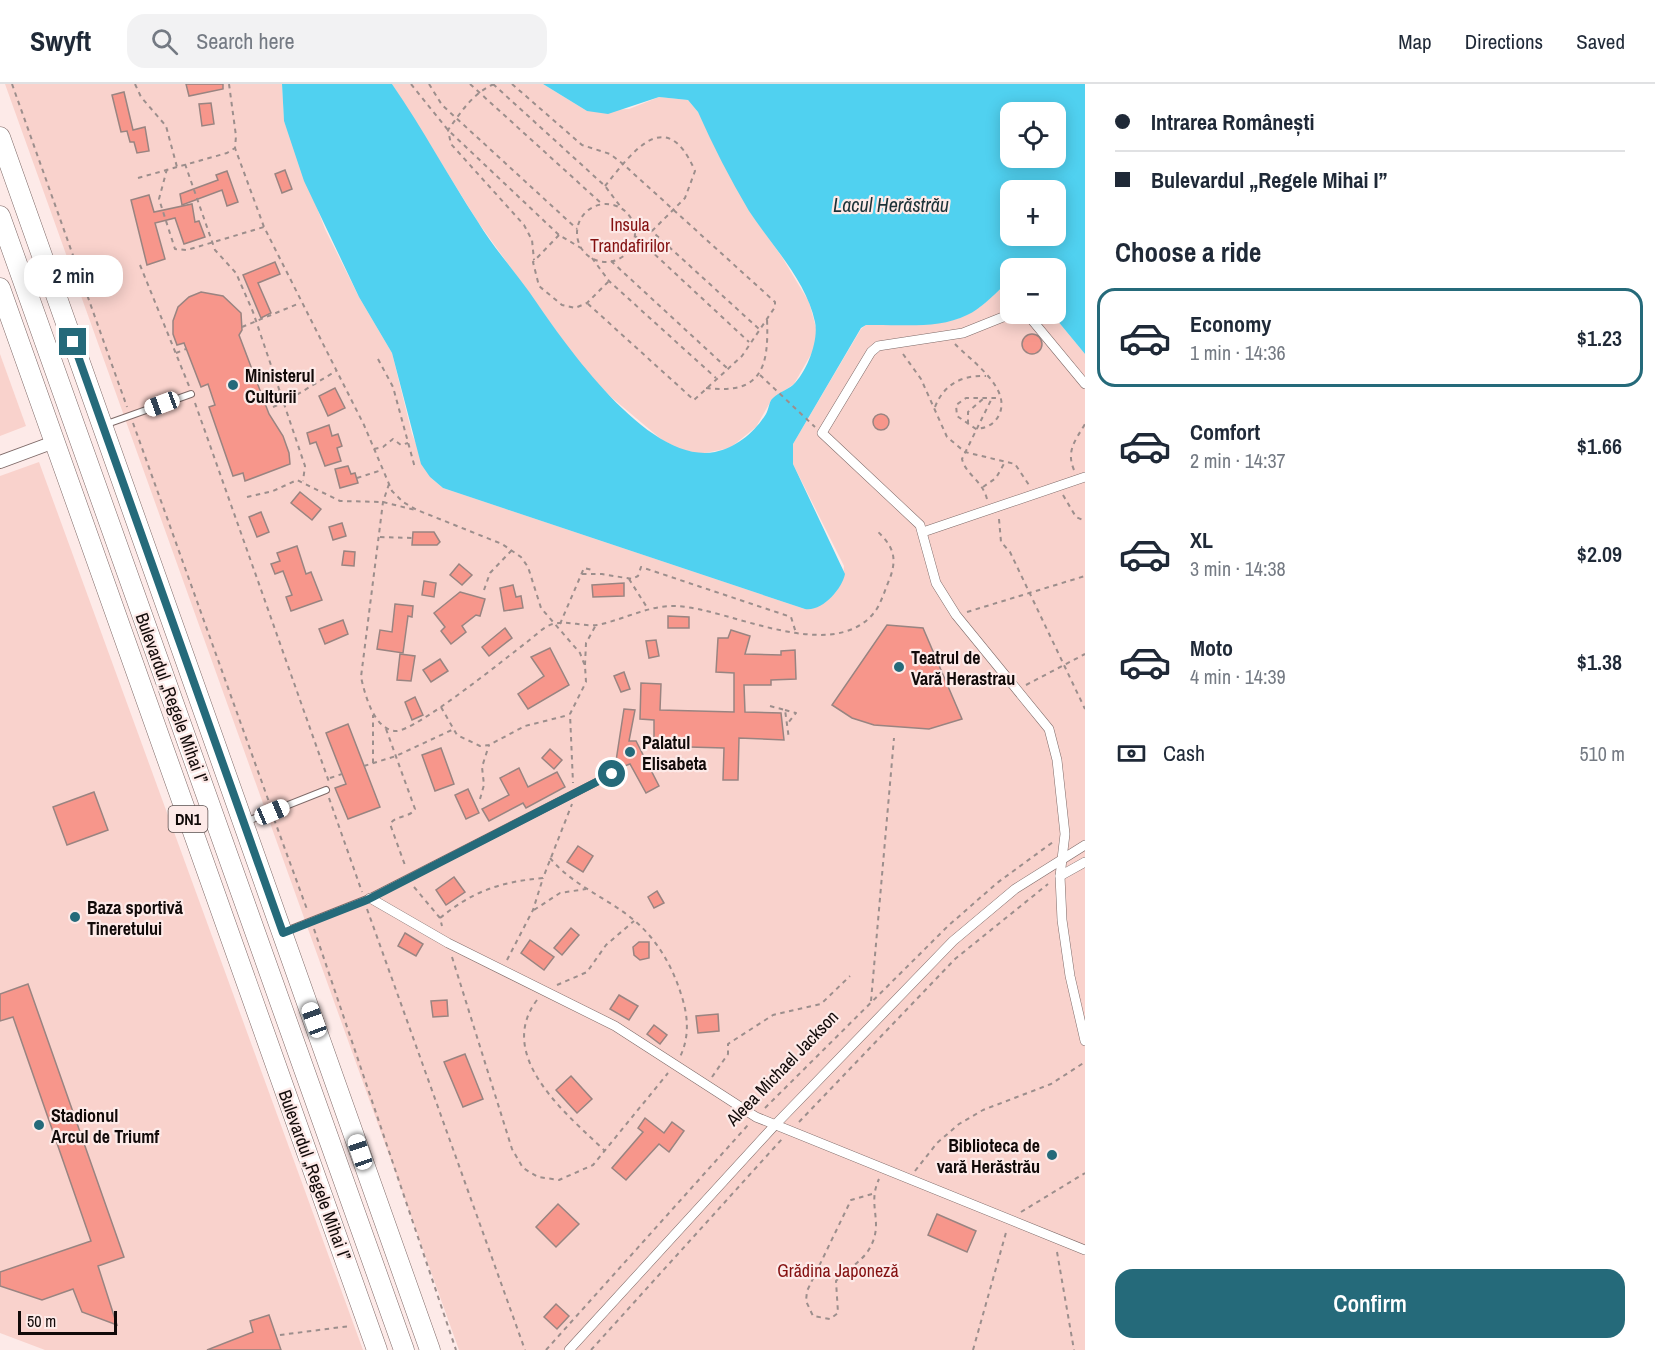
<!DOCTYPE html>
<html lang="en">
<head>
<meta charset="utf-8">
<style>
  :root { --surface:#fff; --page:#f2f2f3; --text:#1f2937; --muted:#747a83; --line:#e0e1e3; --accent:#256a7a }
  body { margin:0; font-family:"Archivo Narrow",sans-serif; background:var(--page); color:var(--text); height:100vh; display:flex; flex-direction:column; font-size:22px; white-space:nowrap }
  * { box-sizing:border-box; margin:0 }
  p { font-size:20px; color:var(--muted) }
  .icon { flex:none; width:33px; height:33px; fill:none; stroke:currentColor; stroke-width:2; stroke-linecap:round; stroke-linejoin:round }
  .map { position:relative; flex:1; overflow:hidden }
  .details { display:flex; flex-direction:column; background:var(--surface); width:570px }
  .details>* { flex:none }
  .top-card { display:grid; align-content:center; height:132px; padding:0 30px; background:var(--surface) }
  .fabs { position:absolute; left:1000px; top:18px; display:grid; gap:12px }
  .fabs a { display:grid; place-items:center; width:66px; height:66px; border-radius:12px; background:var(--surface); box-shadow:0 3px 15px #0003; font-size:30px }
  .scale { position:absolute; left:18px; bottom:15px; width:99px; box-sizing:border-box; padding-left:6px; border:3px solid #110a09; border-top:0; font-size:16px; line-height:21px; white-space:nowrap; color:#110a09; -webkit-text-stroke:4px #fdeae8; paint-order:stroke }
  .end { position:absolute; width:27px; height:27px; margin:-14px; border:8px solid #256a7a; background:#fff; box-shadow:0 0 0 3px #fff }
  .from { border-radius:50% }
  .bubble { position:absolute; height:42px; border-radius:18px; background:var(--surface); box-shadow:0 3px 15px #0003; font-size:20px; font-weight:600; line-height:42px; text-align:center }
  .car { position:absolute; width:18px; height:36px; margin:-18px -9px; border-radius:8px; box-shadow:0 0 4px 2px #0007; background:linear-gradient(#fff 24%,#345 0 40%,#fff 0 76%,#345 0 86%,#fff 0) }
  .top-card b { display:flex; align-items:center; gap:21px; height:57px; font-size:22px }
  .top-card b+b { border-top:2px solid var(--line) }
  .top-card i { width:15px; height:15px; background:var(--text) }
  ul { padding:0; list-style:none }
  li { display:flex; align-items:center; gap:18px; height:99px; margin:0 12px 9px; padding:0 18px; border:3px solid transparent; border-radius:18px }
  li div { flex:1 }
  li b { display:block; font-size:22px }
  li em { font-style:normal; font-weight:600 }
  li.selected { border-color:var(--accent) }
  li>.icon { width:54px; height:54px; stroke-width:1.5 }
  h2 { padding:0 30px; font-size:27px; line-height:72px }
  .pay { display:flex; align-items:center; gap:15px; height:66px; padding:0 30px; font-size:22px }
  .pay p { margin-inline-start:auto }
  .primary-button { display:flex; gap:12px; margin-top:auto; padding:12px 30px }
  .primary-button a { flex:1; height:69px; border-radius:18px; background:var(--accent); color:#fff; font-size:24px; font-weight:600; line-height:69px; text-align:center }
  header { display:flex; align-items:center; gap:36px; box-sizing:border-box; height:84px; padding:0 30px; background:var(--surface); border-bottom:2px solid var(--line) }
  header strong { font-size:28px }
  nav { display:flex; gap:33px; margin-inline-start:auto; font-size:21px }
  .search { width:420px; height:54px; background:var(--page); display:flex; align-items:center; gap:15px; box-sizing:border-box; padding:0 21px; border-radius:18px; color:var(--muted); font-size:22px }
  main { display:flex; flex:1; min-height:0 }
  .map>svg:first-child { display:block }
  .green { fill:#f9d2cc }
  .water { fill:#50d1f0; fill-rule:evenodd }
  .building { fill:#f7968b; stroke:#998481; stroke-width:1.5 }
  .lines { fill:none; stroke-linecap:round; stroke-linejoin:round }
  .service-casing { stroke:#7e6a68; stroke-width:8 }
  .pedestrian-casing { stroke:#7e6a68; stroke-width:10 }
  .minor-casing { stroke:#7e6a68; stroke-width:14 }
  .primary-casing { stroke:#7e6a68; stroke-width:21 }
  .path { stroke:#9c8e8c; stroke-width:2; stroke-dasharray:4.5 4.5; stroke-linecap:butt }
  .service { stroke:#fff; stroke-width:6 }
  .pedestrian { stroke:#fff; stroke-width:9 }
  .minor { stroke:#fff; stroke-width:12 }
  .primary { stroke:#fff; stroke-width:20 }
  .route { stroke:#256a7a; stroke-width:8 }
  .poi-dot { fill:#256a7a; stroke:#fdeae8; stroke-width:2 }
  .labels { text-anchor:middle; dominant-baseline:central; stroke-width:4.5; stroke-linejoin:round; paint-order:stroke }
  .shield { fill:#fdeae8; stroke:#584d4c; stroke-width:1.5 }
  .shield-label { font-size:16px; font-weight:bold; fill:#110a09 }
  .park-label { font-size:18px; fill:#841010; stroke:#fdeae8 }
  .poi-label { font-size:18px; font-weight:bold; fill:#110a09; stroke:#fdeae8; text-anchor:start }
  .street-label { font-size:18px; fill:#110a09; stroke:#fdeae8 }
  .water-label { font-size:20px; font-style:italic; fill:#1b3137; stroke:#fdeae8 }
</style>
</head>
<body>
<header>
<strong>Swyft</strong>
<div class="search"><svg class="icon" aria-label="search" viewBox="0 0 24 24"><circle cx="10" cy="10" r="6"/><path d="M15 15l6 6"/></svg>Search here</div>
<nav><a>Map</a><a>Directions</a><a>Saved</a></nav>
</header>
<main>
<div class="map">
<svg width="1085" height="1266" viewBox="0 0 1085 1266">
  <rect width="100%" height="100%" fill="#fdeae8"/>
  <!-- green -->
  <g class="green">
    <path d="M 5,0 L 282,0 L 284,37 L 325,145 L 359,213 L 392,269 L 412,350 L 430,393 L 443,404 L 805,525 C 828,522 843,506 844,482 L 793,380 L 793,360 L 861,245 L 866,241 L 957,235 L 980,223 L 1004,202 L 1011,200 L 1011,230 L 1052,230 L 1085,270 L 1085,1266 L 459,1266 Z"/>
    <polygon points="392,0 543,0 587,27 629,25 659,13 688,16 698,28 750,128 782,173 809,218 818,251 814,265 794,300 772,315 756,343 730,364 700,370 679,365 661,355 611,313 582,283 478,138"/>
    <polygon points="0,270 26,342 0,352"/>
    <polygon points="39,378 363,1266 45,1266 0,1249 0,392"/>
  </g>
  <!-- water -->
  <path class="water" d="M 282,0 L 392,0 C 423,45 448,92 478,138 C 493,163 513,185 530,209 C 563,257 647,381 715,368 C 736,364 755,348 766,330 C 769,325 769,317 773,314 C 779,308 787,306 793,301 C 807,288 819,256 815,238 C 806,196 772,162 749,127 C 730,95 713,62 698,28 L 688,16 L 659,13 L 608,30 L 587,27 L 543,0 L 1085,0 L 1085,270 L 1052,230 L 1056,230 L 1056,184 L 1011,184 L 1011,200 L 1004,202 C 992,212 981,225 967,231 C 937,246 898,240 866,241 L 861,244 L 793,360 L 793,380 L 845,490 C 842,505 822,528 805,525 L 443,404 L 430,393 L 421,380 L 392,269 L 359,213 L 304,97 L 284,37 ZM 1011,28 L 1056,28 L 1056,74 L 1011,74 ZM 1011,106 L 1056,106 L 1056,152 L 1011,152 Z"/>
  <!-- building -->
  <g class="building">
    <polygon points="186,0 223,0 223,5 189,12"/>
    <polygon points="124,8 133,46 145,43 149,67 137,69 134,58 130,58 127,47 121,48 112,11"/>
    <polygon points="211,19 214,40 202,42 199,20"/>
    <polygon points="285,86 292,105 282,109 275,90"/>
    <polygon points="227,87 238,118 227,122 222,106 182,121 180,110 218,96 216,91"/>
    <polygon points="149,111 154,128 192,120 195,138 199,137 205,153 184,160 175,134 155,139 165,175 147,181 131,116"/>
    <polygon points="275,178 280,190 258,199 271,229 261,234 243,191"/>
    <polygon points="201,208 223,212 241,229 242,246 239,251 269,330 283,352 289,369 290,380 245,397 243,389 233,392 209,323 215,321 208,300 201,303 184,259 177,261 173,250 173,237 178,223 189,213"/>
    <circle cx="1032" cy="260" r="10"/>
    <polygon points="335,304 345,324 328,332 319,312"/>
    <circle cx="881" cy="338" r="8"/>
    <polygon points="329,341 332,352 338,350 342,362 337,364 341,377 325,382 316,358 310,360 307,349"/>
    <polygon points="348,382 351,390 355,389 358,399 340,404 335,385"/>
    <polygon points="300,408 321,425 312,436 291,419"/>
    <polygon points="261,428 269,448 257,453 249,433"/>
    <polygon points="342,439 346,452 333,456 329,443"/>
    <polygon points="413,448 434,448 440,458 437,461 412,461"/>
    <polygon points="297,462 306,490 311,488 322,516 291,527 286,513 292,511 283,487 275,490 271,480 280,477 277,469"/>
    <polygon points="344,467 355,468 354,482 342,481"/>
    <polygon points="459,480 472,491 462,501 450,491"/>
    <polygon points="424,497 436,499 434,513 422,511"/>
    <polygon points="624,499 624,512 593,513 592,501"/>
    <polygon points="513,501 516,513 521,512 523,524 504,527 500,504"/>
    <polygon points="460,508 485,515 480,532 476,531 462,542 466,548 451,560 441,547 445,543 434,529"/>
    <polygon points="395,520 413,522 412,533 408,532 403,569 377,565 380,546 392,548"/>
    <polygon points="668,532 689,533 689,544 668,544"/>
    <polygon points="343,536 348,550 325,560 319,545"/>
    <polygon points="887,541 923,544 962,635 929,645 874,641 852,634 832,621"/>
    <polygon points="505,544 512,554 489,572 482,563"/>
    <polygon points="731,546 750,552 745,570 781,571 781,567 795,566 796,595 771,596 771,601 744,601 745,628 781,629 784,656 739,654 738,696 723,696 724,664 654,662 654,636 640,635 641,599 661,600 660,626 734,628 734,589 716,588 718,554 728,554"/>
    <polygon points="656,556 659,572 649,574 646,557"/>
    <polygon points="550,564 569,601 528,625 518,610 544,592 531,573"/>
    <polygon points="400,570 415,572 411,597 397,596"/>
    <polygon points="440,575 448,587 431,598 423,586"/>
    <polygon points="624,588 630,605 621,608 614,592"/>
    <polygon points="415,613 423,631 412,636 405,618"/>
    <polygon points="624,625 635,626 629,657 636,657 659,702 646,709 630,680 622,683 616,677"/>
    <polygon points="348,640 380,723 348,735 335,704 346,700 326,649"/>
    <polygon points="441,664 454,700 435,707 422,671"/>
    <polygon points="550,665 562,676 554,685 542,674"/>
    <polygon points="519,684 528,703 557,688 565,703 526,724 523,719 489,737 482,725 509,711 500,694"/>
    <polygon points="468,705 479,729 466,735 455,711"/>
    <polygon points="94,708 108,746 67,761 53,723"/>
    <polygon points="578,762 593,772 583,788 567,778"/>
    <polygon points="454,793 465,808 446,821 436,806"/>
    <polygon points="657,807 664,819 654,824 648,813"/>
    <polygon points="571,844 579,851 562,871 554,864"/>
    <polygon points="405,849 423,860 416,872 398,862"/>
    <polygon points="530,856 554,873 544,886 521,869"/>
    <polygon points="639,858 649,858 649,874 640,876 634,871 633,863"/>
    <polygon points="28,900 124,1173 98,1182 117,1241 82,1228 73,1205 42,1216 0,1202 0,1188 91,1157 13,933 0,937 0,910"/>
    <polygon points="619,911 638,922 629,936 610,925"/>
    <polygon points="447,916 448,932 433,933 431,917"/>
    <polygon points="718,930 719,947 698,949 696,932"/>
    <polygon points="654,941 667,951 660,960 647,950"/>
    <polygon points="465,970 483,1015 463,1023 444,978"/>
    <polygon points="571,992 592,1015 577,1029 556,1006"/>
    <polygon points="645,1034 664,1049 672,1038 684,1047 669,1068 659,1060 626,1096 612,1084 643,1048 638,1044"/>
    <polygon points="558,1120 579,1140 556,1163 536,1143"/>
    <polygon points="937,1130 976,1147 967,1168 928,1151"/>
    <polygon points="556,1220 569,1232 557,1245 544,1233"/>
    <polygon points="269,1231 281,1266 207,1266 253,1248 250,1237"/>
  </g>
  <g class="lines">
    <!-- service casing -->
    <g class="service-casing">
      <g id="service">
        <polyline points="104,341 191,310"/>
        <polyline points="245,738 326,706"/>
        <polyline points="286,847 367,815 612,690"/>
      </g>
    </g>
    <!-- pedestrian casing -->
    <g class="pedestrian-casing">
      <g id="pedestrian">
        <polyline points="1085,300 1032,236 1023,232 1008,231 963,249 878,262 871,268 822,349 920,441 936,499 956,531 1049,645 1057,676 1065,750 1060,792 1062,836 1070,892 1085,957"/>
        <polyline points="923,448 1085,393"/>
        <polyline points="1060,792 1085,778"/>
        <polyline points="370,814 448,859 615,942 756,1033 1085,1166"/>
        <polyline points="569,1266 774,1042 953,857 1015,805 1085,761"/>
      </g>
    </g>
    <!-- minor casing -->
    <g class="minor-casing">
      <polyline id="minor" points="0,378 54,358"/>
    </g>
    <!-- primary casing -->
    <g class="primary-casing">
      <g id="primary">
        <polyline points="0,53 430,1266"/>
        <polyline points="0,132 404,1266"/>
        <polyline points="0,204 377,1266"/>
      </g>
    </g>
    <!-- path -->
    <g class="path">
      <polyline points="12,0 127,323"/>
      <polyline points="135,0 141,13 166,42 177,83"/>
      <polyline points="229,0 236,52 235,64 264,143 364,341 392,407 403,418 417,426 502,460 521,473 528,483 541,524 580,569 585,582 586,598 570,630 573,699"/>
      <polyline points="411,0 448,46 559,151 581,164"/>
      <polyline points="429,0 442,21 577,145"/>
      <polyline points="470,0 602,120"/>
      <polyline points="493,0 605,102 620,122"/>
      <path d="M 494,0 C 473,9 461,28 448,46 L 451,60 L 524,141 L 532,156 L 534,176"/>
      <polyline points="512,0 582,61 610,70 623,80 775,218 775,223 742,272 694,316 587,219"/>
      <polyline points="185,80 215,166 236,189 253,228 305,382 303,397"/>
      <polyline points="167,85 159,115 175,165 187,166 264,143"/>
      <polyline points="138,94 227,69 235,64"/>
      <path d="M 605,102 C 632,69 666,19 695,87 L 685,114 L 652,147"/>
      <circle cx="606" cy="149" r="29"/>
      <polyline points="633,137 644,140 759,245"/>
      <polyline points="559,151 533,178 539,202 562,221 575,224 587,219 609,197"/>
      <polyline points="635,152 749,258"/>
      <polyline points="592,174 609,197 716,294"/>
      <polyline points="611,177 728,285"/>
      <polyline points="140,181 189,302"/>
      <polyline points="242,243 300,219"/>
      <path d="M 955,260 C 971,277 1012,304 999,331 C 994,341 986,344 976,345 L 957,332 L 956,321 L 966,314 L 1000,314"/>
      <polyline points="176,269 186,265"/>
      <polyline points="903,270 921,295 947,353 965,368 1015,380 1029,401"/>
      <polyline points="378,275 393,303 415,384"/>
      <polyline points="760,291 815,343"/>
      <path d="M 706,304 C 762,311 769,283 767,235"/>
      <polyline points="195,319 329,698"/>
      <polyline points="273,323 285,318 336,287"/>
      <path d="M 935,323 C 944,300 962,291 986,292"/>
      <polyline points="133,339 269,718"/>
      <polyline points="968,340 968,328 984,314"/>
      <polyline points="374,365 383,363 393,355 401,361 408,359"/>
      <path d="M 1074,386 C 1066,367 1075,357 1085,340"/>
      <polyline points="357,394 382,386"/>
      <path d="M 389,400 L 383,418 L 361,593 C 365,611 374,646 396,647 C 416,647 506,574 527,558 C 534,553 544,542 553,540 C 567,536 584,543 598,541 C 625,535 649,521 677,522 C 730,525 830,580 873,530 C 881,521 885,505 890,494 C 898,472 892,461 876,446"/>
      <polyline points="983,403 996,394 1005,378"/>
      <polyline points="1063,411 1076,433 1085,437"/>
      <polyline points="247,413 273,407 297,396 340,417 383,418 415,426"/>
      <path d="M 987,415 C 982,396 966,391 962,375 L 992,314"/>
      <polyline points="999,435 1001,458 1010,468 1085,625"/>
      <polyline points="380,453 412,454"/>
      <polyline points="582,490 602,490 632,495 638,492 641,483 791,533 796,549"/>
      <polyline points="629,495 648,525"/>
      <polyline points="484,506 490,489 512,466"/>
      <polyline points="967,528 1085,492"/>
      <polyline points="560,540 584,484 592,486"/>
      <polyline points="585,581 586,559 596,541"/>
      <polyline points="1026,601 1085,570"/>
      <polyline points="770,622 785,626 789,655"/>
      <polyline points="441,623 457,651 480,662 489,661 525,642 569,631"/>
      <polyline points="785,626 796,629 788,639"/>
      <path d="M 386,645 L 415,725 C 410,734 396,731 390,740 L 406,784"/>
      <polyline points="373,679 373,631"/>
      <polyline points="364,682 396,672 454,645"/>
      <polyline points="330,694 342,690"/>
      <polyline points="329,714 362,808"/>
      <polyline points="480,715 484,701 482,683 489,661"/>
      <polyline points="274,735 308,828"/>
      <path d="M 550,774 C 573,802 608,814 635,837 C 658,857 672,882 681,910 C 688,931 690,952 680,973"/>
      <polyline points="414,803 440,834 442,842"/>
      <polyline points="367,825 525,1266"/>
      <polyline points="534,826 560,809 586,805"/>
      <path d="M 440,834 C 473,807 500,798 543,794 L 572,720"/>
      <polyline points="314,845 456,1266"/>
      <polyline points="452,873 512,1065 523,1084 538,1093 559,1096 593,1081 668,989"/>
      <polyline points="507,876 533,826 543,794"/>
      <polyline points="557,901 587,888 606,861 634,837"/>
      <path d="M 537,916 C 494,973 569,1032 605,1067"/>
      <polyline points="871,917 894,654"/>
      <polyline points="712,993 728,970 728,960 773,931 821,920 850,892"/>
      <polyline points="765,1024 948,842 997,799 1053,758"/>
      <polyline points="799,1038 955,875 1048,800"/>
      <polyline points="915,1087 937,1059 959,1040 983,1026 1051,1000 1085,978"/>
      <path d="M 872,1110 L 851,1116 L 807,1207 L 806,1217 L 813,1232 L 830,1235 L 838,1229 L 836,1197 C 846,1186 860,1179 868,1167 C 886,1139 866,1123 879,1095"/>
      <polyline points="1021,1128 1085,1089"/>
      <polyline points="1057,1168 1074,1266"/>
      <polyline points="280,1251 350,1242"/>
      <polyline points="546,1266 748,1041"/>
      <polyline points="591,1266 782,1055"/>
      <polyline points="973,1266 1007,1145"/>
    </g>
    <!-- service -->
    <use href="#service" class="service"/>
    <!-- pedestrian -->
    <use href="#pedestrian" class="pedestrian"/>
    <!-- minor -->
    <use href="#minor" class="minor"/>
    <!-- primary -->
    <use href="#primary" class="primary"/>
  </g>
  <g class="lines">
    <!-- route -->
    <polyline class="route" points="73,258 283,849 367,816 612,690"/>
  </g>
  <!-- markers -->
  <g class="poi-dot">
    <circle cx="233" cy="301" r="6"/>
    <circle cx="899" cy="583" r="6"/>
    <circle cx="630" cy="668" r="6"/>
    <circle cx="75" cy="833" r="6"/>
    <circle cx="39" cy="1041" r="6"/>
    <circle cx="1052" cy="1071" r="6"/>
  </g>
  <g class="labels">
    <!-- shield labels -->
    <rect class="shield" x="168.5" y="722" width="39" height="26" rx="4.5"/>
    <g class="shield-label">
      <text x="188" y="735">DN1</text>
    </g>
    <!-- park labels -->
    <g class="park-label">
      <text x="630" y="140">Insula<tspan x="630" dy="21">Trandafirilor</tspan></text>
      <text x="838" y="1186">Grădina Japoneză</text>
    </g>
    <!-- poi labels -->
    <g class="poi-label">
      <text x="245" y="291">Ministerul<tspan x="245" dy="21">Culturii</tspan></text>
      <text x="911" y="573">Teatrul de<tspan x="911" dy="21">Vară Herastrau</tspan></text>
      <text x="642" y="658">Palatul<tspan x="642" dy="21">Elisabeta</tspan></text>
      <text x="87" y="823">Baza sportivă<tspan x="87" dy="21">Tineretului</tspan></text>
      <text x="51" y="1031">Stadionul<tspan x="51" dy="21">Arcul de Triumf</tspan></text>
      <text x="1040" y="1061" text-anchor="end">Biblioteca de<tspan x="1040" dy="21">vară Herăstrău</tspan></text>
    </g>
    <!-- street labels -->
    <g class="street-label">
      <text transform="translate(172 614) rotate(70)">Bulevardul „Regele Mihai I”</text>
      <text transform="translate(782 984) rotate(-46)">Aleea Michael Jackson</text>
      <text transform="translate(315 1091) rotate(70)">Bulevardul „Regele Mihai I”</text>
    </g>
    <!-- water labels -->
    <g class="water-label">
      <text x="891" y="120">Lacul Herăstrău</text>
    </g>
  </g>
</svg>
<div class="fabs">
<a><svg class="icon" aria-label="locate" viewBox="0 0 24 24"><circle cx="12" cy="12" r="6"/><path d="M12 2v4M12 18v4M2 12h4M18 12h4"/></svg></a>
<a>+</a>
<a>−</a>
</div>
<div class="scale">50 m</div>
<i class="end from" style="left:612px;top:690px"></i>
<i class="end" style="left:73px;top:258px"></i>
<div class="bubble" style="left:24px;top:171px;width:99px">2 min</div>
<i class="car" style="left:162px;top:320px;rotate:250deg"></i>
<i class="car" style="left:272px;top:728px;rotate:67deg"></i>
<i class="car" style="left:314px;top:936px;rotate:340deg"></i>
<i class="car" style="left:360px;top:1068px;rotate:341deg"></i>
</div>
<section class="details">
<div class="top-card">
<b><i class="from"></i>Intrarea Românești</b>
<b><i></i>Bulevardul „Regele Mihai I”</b>
</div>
<h2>Choose a ride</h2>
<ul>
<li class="selected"><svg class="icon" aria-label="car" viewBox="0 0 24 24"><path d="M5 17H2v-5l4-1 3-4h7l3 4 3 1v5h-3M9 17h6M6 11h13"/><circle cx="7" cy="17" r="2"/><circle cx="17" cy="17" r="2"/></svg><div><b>Economy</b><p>1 min · 14:36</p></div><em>$1.23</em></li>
<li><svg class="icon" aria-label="car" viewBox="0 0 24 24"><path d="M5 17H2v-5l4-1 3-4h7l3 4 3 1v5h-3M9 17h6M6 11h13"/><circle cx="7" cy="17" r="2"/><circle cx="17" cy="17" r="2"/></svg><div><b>Comfort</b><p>2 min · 14:37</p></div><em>$1.66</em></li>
<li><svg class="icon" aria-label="car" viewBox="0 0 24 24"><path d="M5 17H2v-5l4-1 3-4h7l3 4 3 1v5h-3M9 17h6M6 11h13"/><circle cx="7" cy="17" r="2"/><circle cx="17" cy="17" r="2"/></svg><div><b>XL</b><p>3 min · 14:38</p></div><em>$2.09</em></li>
<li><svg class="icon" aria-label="car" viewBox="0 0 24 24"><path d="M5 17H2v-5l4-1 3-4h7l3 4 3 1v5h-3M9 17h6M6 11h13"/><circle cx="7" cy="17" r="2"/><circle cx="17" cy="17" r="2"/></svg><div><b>Moto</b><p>4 min · 14:39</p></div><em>$1.38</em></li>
</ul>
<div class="pay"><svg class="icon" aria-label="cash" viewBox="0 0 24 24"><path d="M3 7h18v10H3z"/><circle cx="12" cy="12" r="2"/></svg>Cash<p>510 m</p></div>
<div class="primary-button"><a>Confirm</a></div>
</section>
</main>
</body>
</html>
